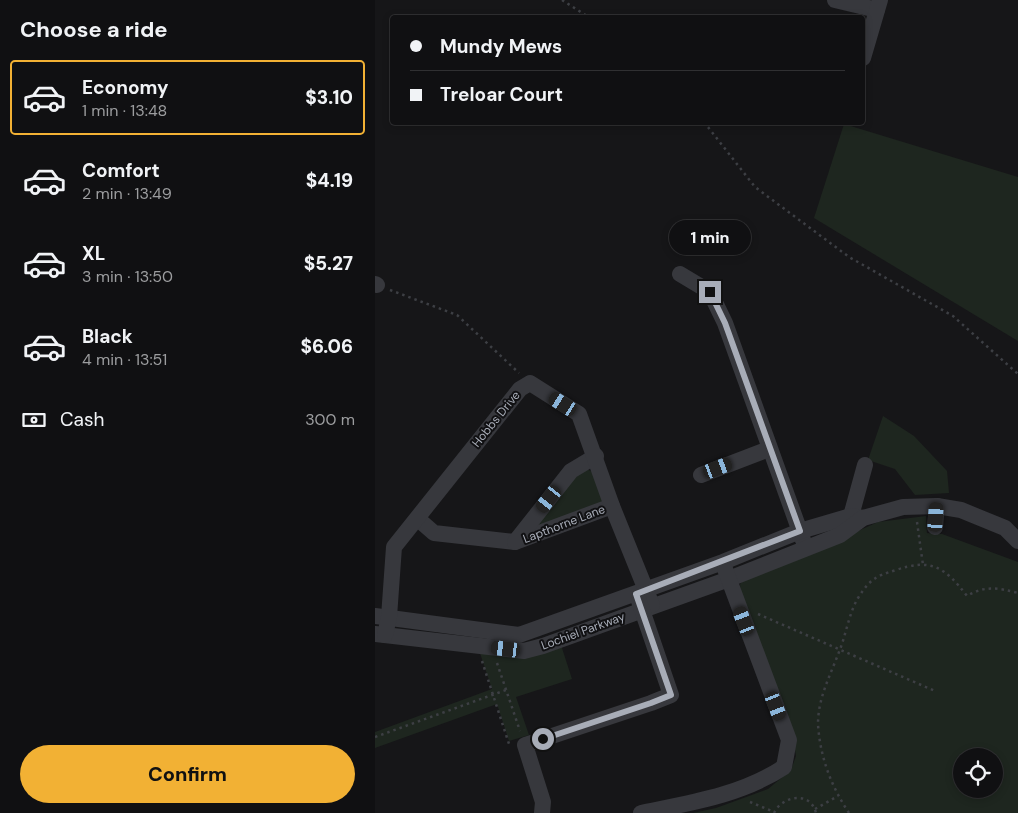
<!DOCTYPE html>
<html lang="en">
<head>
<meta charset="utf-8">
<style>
  :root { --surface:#101012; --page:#1e1e20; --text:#f1f3f6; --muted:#9c9d9f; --line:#303032; --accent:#f2b134 }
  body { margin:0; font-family:"DM Sans",sans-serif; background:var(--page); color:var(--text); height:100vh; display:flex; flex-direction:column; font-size:19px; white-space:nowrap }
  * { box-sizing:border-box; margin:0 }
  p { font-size:16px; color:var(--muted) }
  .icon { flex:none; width:28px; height:28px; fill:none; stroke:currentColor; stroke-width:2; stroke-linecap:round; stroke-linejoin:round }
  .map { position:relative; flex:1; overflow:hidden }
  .panel { display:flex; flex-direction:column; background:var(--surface); width:375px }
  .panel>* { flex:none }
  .banner { position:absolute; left:15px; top:15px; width:475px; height:110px; border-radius:5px; box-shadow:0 2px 8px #0003,0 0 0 1px var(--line); display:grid; align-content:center; height:110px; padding:0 20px; background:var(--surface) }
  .tools { position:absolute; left:578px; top:748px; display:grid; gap:10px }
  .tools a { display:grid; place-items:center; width:50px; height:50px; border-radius:50%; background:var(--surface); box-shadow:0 2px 8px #0003,0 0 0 1px var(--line); font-size:25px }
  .end { position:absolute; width:22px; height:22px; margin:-11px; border:6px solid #a8adb8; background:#111; box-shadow:0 0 0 2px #111 }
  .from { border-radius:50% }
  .bubble { position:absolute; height:35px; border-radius:18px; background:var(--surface); box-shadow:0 2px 8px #0003,0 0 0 1px var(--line); font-size:16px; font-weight:800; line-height:35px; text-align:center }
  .car { position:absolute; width:15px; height:30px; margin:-15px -8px; border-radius:6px; box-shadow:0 0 4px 1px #0007; background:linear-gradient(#222 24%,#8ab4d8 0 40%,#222 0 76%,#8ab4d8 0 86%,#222 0) }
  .banner b { display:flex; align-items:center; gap:18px; height:48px; font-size:19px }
  .banner b+b { border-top:1px solid var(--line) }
  .banner i { width:12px; height:12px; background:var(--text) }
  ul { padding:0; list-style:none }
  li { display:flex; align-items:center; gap:15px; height:75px; margin:0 10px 8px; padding:0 10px; border:2px solid transparent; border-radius:5px }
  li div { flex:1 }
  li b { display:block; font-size:19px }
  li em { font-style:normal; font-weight:800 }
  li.active { border-color:var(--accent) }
  li>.icon { width:45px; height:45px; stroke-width:1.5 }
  h2 { padding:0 20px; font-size:22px; line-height:60px }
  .pay { display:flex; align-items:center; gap:12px; height:55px; padding:0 20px; font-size:19px }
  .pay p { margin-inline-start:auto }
  .cta { display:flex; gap:10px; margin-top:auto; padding:10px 20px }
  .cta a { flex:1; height:58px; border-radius:30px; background:var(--accent); color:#111; font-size:20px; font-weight:800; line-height:58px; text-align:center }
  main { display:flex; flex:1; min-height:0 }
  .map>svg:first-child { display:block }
  .green { fill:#1e261f; fill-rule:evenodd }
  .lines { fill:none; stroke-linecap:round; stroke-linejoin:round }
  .path { stroke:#3d3f44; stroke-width:2.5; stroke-dasharray:2.5 4; stroke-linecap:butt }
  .minor { stroke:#37383d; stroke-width:16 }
  .route { stroke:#a8adb8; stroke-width:6 }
  .labels { text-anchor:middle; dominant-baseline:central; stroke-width:4; stroke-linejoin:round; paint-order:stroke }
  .street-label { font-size:12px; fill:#a8adb8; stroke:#111113 }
</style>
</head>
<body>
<main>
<section class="panel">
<h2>Choose a ride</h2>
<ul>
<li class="active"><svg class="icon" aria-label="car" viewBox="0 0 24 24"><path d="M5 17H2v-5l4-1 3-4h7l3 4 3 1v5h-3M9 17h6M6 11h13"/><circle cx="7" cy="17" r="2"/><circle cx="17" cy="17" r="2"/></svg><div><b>Economy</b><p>1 min · 13:48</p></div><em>$3.10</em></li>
<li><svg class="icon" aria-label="car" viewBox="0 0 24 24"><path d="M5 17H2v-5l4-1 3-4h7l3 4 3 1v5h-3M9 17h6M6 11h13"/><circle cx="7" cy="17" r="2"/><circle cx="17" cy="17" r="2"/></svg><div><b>Comfort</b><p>2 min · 13:49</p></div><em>$4.19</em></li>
<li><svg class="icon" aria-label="car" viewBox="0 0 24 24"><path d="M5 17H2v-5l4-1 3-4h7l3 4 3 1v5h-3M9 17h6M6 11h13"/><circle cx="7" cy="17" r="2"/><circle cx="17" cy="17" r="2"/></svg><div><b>XL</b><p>3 min · 13:50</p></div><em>$5.27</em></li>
<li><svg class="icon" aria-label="car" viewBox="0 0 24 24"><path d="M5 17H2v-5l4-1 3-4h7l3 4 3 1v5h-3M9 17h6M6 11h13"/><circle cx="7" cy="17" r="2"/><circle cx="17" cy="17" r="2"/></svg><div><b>Black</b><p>4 min · 13:51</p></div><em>$6.06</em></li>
</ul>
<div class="pay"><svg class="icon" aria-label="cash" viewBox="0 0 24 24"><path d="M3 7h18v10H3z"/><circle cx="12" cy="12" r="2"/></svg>Cash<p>300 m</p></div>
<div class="cta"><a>Confirm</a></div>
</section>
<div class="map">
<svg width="643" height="813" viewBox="0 0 643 813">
  <rect width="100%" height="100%" fill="#161618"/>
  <!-- green -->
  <g class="green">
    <polygon points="469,124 643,177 643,341 439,218"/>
    <polygon points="508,416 539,436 572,471 574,493 540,495 520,469 493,460"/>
    <polygon points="211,469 216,471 228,491 227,502 164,526 163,521 202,470"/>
    <path d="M 551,516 L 552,533 L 567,534 L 643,562 L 643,813 L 318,813 L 341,808 L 393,789 L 416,770 L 421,756 L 417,732 L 366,601 L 365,584 L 375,574 L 463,540 L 503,522 ZM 586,756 L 619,756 L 619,789 L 586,789 Z"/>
    <polygon points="186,645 197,679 141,697 154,735 134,741 122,704 0,748 0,732 117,689 104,650"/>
  </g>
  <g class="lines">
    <!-- path -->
    <g class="path">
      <polyline points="187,0 215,18"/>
      <polyline points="329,122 380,187 474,257 578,316 643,374"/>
      <polyline points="15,290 82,315 144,373"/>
      <polyline points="542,522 548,565"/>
      <polyline points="383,614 560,691"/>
      <polyline points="107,661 134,744"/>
      <polyline points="122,663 145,731"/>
      <polyline points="0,737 131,690"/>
      <polyline points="375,802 399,812"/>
      <polyline points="440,809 463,796"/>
      <path d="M 399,813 C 407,796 435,790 441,813"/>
      <path d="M 474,813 C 456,786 445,757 443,724 C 443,698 455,676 464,652 C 471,635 474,613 483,598 C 495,579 501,576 521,570 C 556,558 570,567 592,596 C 610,585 624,588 643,593"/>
    </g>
    <!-- minor -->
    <g class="minor">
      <polyline points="460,0 502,10"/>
      <polyline points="488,58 505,0"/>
      <polyline points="305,274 335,292 350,323 428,540"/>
      <polyline points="0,284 2,285"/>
      <polyline points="326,475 394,449"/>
      <polyline points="476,516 490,465"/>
      <polyline points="43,519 59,533 140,542 237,506"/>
      <polyline points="560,527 562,506"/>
      <polyline points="140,542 196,471 221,456"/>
      <polyline points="0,616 144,635 348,562 425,531 476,516 488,518"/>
      <polyline points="0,634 149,651 168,646 354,579 465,535 488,518 528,507 562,506 586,510 630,528 643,541"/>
      <polyline points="10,635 14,617 19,547 145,389 155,383 204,414 237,506 277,605"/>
      <polyline points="167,813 168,802 150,745 276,703 296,695 264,601"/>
      <path d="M 266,813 C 315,803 367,795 409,767 L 414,740 L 350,569"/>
    </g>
  </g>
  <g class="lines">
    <!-- route -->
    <polyline class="route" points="168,739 276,703 296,695 261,594 425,531 350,323 335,292"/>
  </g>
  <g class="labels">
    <!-- street labels -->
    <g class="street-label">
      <text transform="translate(121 419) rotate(-51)">Hobbs Drive</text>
      <text transform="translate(189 524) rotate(-21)">Lapthorne Lane</text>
      <text transform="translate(208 631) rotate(-20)">Lochiel Parkway</text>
    </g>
  </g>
</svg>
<div class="tools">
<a><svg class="icon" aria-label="locate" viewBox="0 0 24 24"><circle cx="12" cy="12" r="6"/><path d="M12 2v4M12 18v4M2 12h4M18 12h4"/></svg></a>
</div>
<i class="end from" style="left:168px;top:739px"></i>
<i class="end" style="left:335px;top:292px"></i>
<div class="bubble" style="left:294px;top:220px;width:82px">1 min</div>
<i class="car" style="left:188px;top:404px;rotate:303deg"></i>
<i class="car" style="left:343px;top:468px;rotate:69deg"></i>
<i class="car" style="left:174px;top:499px;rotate:218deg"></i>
<i class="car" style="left:561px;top:517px;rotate:4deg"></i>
<i class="car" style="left:369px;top:621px;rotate:339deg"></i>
<i class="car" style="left:131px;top:649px;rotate:277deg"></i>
<i class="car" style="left:401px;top:706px;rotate:159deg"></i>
<div class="banner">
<b><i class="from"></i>Mundy Mews</b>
<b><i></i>Treloar Court</b>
</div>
</div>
</main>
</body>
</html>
